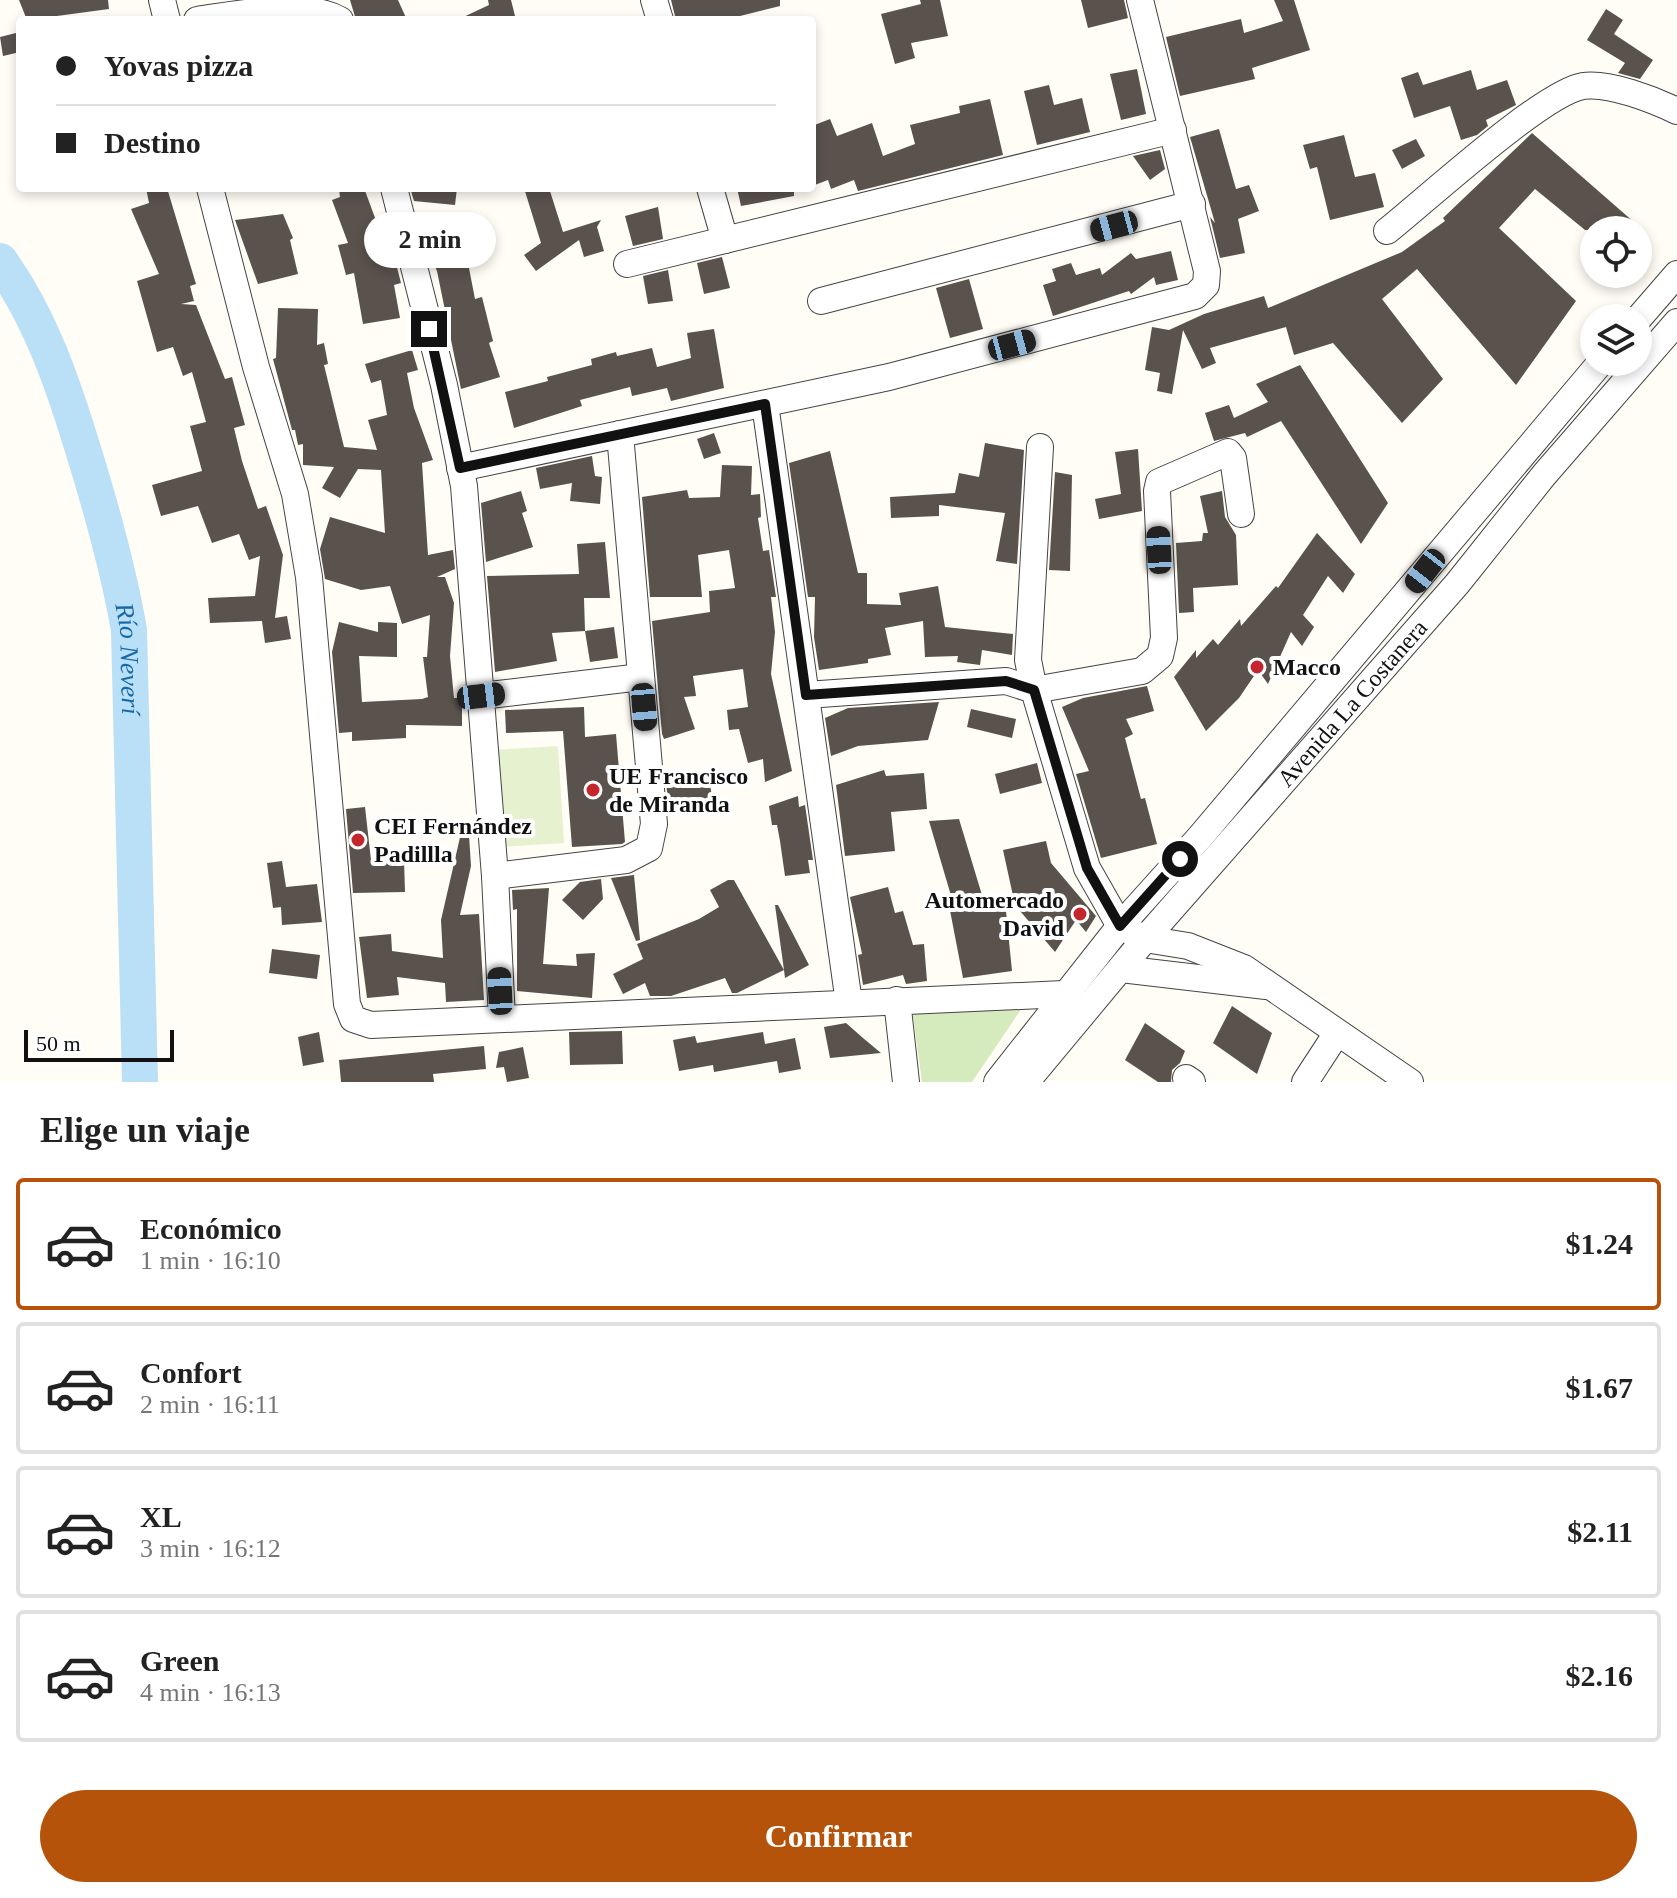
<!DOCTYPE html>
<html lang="es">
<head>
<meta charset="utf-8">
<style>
  :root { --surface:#fff; --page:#f2f2f2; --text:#222; --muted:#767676; --line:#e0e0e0; --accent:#b45309 }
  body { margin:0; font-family:"Times New Roman",serif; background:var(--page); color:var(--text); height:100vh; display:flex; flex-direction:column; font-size:30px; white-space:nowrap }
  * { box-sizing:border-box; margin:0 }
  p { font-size:26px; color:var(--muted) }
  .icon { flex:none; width:44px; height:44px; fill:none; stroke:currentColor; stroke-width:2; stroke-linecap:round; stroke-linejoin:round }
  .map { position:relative; height:1082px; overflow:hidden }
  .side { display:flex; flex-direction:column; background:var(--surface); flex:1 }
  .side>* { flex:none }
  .guide { position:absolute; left:16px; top:16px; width:800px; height:176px; border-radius:8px; box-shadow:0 4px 12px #0003; display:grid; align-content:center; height:176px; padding:0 40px; background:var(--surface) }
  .controls { position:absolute; left:1580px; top:216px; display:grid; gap:16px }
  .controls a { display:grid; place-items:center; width:72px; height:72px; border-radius:50%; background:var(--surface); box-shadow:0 4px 12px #0003; font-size:40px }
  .scale { position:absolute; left:24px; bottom:20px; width:150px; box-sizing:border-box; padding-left:8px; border:4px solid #111; border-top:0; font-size:22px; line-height:28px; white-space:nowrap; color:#111; -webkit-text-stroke:6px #fff; paint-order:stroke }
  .end { position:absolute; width:36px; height:36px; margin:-18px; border:10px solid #111; background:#fff; box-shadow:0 0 0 4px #fff }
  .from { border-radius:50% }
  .bubble { position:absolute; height:56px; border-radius:28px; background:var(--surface); box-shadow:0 4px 12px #0003; font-size:26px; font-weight:700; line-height:56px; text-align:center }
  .car { position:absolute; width:24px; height:48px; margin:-24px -12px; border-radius:10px; box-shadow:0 0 6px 2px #0007; background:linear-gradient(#222 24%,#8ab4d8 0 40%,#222 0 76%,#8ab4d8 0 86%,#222 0) }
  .guide b { display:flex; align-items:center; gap:28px; height:76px; font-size:30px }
  .guide b+b { border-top:2px solid var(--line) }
  .guide i { width:20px; height:20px; background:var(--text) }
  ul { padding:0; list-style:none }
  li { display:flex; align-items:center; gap:24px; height:132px; margin:0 16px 12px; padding:0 24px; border:4px solid var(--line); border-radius:8px }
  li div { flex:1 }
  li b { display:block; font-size:30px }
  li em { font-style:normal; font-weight:700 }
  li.active { border-color:var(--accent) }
  li>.icon { width:72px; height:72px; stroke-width:1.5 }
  h2 { padding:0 40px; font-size:36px; line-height:96px }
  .button { display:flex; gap:16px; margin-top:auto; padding:16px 40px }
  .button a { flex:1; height:92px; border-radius:48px; background:var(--accent); color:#fff; font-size:32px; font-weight:700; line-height:92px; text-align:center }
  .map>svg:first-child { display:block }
  .green { fill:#d5ebbd }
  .pitch { fill:#e6f2cf }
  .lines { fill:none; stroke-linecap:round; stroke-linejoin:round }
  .river { stroke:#b9e0f7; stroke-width:36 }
  .building { fill:#5a524d }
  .minor-casing { stroke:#444; stroke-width:28 }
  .minor { stroke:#fff; stroke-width:26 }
  .route { stroke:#111; stroke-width:10 }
  .poi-dot { fill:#c4262e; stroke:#fff; stroke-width:3 }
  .labels { text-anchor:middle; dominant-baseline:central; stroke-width:8; stroke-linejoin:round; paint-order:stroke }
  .poi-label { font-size:24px; font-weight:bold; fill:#111; stroke:#fff; text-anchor:start }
  .street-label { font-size:24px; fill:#111; stroke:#fff }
  .water-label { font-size:26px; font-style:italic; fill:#1768a6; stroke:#fff }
</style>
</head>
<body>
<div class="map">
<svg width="1677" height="1082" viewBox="0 0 1677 1082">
  <rect width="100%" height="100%" fill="#fffdf5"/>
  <!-- green -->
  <polygon class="green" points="1026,1002 972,1082 922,1082 912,1009"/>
  <!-- pitch -->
  <polygon class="pitch" points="558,746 564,843 498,847 492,750"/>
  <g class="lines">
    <!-- river -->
    <path class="river" id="s1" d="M 0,261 C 40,317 62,381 82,446 C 101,507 118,567 129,630 L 140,1082"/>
  </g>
  <!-- building -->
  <g class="building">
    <polygon points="19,0 108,0 109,9 27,20"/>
    <polygon points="350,0 398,0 407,20 356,20"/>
    <polygon points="488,0 511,0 516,20 457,20 489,5"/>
    <polygon points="671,0 780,0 780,6 724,20 676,20"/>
    <polygon points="920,0 940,0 948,36 911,43 915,58 895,64 881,14 921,4"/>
    <polygon points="1081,0 1124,0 1128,18 1088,28"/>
    <polygon points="1274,0 1294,0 1310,50 1252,68 1255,79 1180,96 1166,37 1241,19 1244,33 1283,21"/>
    <polygon points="1606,9 1623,20 1614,34 1653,60 1640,79 1618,73 1625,63 1587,40"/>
    <polygon points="20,32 20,52 3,56 0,37"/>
    <polygon points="1137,69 1146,114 1121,120 1110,74"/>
    <polygon points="1471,70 1477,90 1507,80 1516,105 1486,120 1488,126 1477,135 1461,140 1450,106 1414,118 1401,78 1418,72 1423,85"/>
    <polygon points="1049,85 1054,105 1082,98 1090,132 1037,145 1024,91"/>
    <polygon points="990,99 1003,155 858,191 854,180 831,189 828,180 812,186 812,126 830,119 837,136 872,123 883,156 915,144 910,125 960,113 959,106"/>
    <polygon points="1219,129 1236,189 1249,185 1259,211 1238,219 1245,253 1220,258 1210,217 1215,223 1190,137"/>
    <polygon points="1532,133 1643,230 1585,230 1535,189 1499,228 1576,301 1516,385 1417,269 1382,299 1443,379 1402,423 1333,343 1294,355 1286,327 1210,348 1216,363 1202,369 1183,330 1172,394 1157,391 1160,373 1145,370 1152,327 1169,330 1204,314 1264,296 1268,308 1402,252 1445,221 1443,218"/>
    <polygon points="1344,135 1355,177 1375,173 1384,207 1330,220 1317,167 1310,169 1303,145"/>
    <polygon points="1416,139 1425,156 1402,169 1392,150"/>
    <polygon points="1160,150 1165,169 1150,180 1133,156"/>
    <polygon points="146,188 167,188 196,284 190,286 194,301 181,304 196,305 225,379 232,377 245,425 234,428 242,461 258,509 266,506 283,555 275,618 287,616 291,639 265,643 262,621 210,623 208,598 255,596 260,556 249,560 239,534 212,543 198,506 161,516 152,485 202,471 190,426 206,422 192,372 183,376 173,347 157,352 137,281 159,274 131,209 149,203"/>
    <polygon points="339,188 364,188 381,234 388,232 401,283 394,285 400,318 363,324 354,273 346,275 338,245 348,243 332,200 340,197"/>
    <polygon points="410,188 457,188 455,205 414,201"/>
    <polygon points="524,188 549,188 563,232 601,220 597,227 604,251 584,257 579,240 536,271 524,255 541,243"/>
    <polygon points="737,188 794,188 794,196 741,206"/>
    <polygon points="658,207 663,239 633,246 625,216"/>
    <polygon points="283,214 293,238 290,240 298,274 258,284 235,220"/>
    <polygon points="469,242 475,261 468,263 475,299 482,297 493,341 489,343 500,377 461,389 437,271 429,253"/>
    <polygon points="1171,251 1178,280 1156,285 1154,277 1131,294 1129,291 1053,316 1043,285 1056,281 1052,269 1071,263 1076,275 1100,268 1102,275 1131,253 1136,259"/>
    <polygon points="722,257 730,288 704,294 697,263"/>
    <polygon points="668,270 673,301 648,304 643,276"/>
    <polygon points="969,279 983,329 950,338 936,288"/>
    <polygon points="278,308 318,309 317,345 324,343 328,364 324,365 344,447 377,450 368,420 387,415 381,380 371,383 365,364 412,350 418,370 407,373 414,408 433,460 422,463 428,555 453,550 455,569 437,577 445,577 454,603 450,656 454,698 462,698 462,726 406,725 406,738 352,741 352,732 339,733 332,652 339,622 378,632 378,622 397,623 397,657 359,656 362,702 422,699 428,697 423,657 427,657 430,615 402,624 390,586 361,590 325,579 320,549 330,517 385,533 381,470 358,469 340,498 322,488 334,467 303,465 303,444 298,445 295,430 292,430 273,359 276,358"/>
    <polygon points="714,329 724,388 671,401 667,388 632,396 630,387 580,400 582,406 514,428 505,392 548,381 547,377 592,365 591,359 616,352 617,356 652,348 657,367 691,358 687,333"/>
    <polygon points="1300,365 1388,503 1361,544 1281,421 1247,437 1245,433 1214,441 1205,413 1229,405 1234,418 1268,402 1256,384"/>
    <polygon points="714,433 721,453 704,459 697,439"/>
    <polygon points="985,443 1024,450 1017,564 996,561 1005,513 939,505 939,516 891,518 890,497 955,493 959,473 979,477"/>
    <polygon points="1138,449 1142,511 1099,519 1095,499 1121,494 1115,452"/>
    <polygon points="830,451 858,573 867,573 867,604 901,605 899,593 938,586 945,627 1013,634 1012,655 982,650 980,665 957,662 958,656 925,657 923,621 885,628 891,655 868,659 868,663 819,670 814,637 815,597 808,597 789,463"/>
    <polygon points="592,456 595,476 602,477 600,504 570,501 572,483 540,489 536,468"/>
    <polygon points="722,465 752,466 751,495 760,494 761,517 758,518 763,551 769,550 776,597 771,597 775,632 771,674 792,771 765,782 763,759 748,763 739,729 729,730 727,710 748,707 743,669 693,676 696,696 684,697 695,729 664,739 662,734 652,621 710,612 709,591 735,588 729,550 698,555 702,597 650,597 642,497 687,490 689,498 720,497"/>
    <polygon points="1055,472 1072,475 1070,571 1049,570"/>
    <polygon points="521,491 527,511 522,513 533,547 486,562 481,503"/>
    <polygon points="1222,491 1225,517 1236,535 1238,585 1193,588 1194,612 1179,613 1176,543 1202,541 1203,533 1208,533 1200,496"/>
    <polygon points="1317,533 1355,574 1343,593 1328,576 1303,615 1314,627 1302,646 1291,632 1268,684 1258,670 1239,698 1206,731 1174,677 1196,650 1196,658 1213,639 1218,645 1240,619 1241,626 1276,586 1278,588"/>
    <polygon points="605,542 610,598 584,598 585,631 614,627 618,658 590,662 585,631 552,633 557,661 495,672 487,576 579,574 577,544"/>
    <polygon points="1147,686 1154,711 1126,719 1133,734 1125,738 1141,799 1145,798 1157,844 1101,858 1076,774 1089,771 1062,707 1083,698"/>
    <polygon points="939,702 928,740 858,746 831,756 825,718 848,708"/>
    <polygon points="584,707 585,737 616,734 625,842 622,844 572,847 563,731 506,733 505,710"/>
    <polygon points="971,709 1016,719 1012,738 967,727"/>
    <polygon points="1037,763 1042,783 1000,794 995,774"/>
    <polygon points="884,770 886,776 924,773 927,809 891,812 895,851 845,856 836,785"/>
    <polygon points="709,776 712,798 668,803 666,781"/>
    <polygon points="798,796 799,807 805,805 813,860 808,860 810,873 785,876 780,841 777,825 772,825 769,806"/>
    <polygon points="365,807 371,860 404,859 405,892 353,893 346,809"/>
    <polygon points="959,819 985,905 1005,901 1012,971 963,978 948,900 952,899 929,821"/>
    <polygon points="464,820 468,820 471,866 460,915 479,914 484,1000 446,1002 445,983 397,977 399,995 367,998 359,937 391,934 392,951 443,958 441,920"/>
    <polygon points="1046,841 1051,863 1096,916 1086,932 1076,920 1055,952 1015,905 1003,850"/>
    <polygon points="282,861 286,887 317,884 322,922 282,925 281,907 273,908 267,863"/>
    <polygon points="634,875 640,940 636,941 611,878"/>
    <polygon points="601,879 603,899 583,920 562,900 580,882"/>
    <polygon points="728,880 734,880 784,970 775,905 778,905 809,965 785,978 784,970 737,993 732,993 725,978 671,996 650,996 645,983 623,994 613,974 643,959 637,944 699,919 719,907 710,890"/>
    <polygon points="888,887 895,913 903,911 913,945 924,944 927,981 906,984 903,975 863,985 858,955 862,954 850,897"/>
    <polygon points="549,888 543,964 577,966 576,954 595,953 592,998 517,991 517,909 513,910 512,890"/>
    <polygon points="272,949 320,955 317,979 269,973"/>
    <polygon points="1232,1006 1272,1033 1257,1074 1213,1043"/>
    <polygon points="846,1023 863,1038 881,1053 830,1058 824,1027"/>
    <polygon points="1145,1023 1185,1051 1180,1063 1172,1070 1171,1082 1158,1082 1125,1060"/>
    <polygon points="622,1031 623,1064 570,1065 569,1032"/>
    <polygon points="319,1032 324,1062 303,1066 298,1037"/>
    <polygon points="763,1032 765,1044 795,1038 801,1069 779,1073 777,1061 714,1072 713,1065 679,1071 673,1040 695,1036 697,1043"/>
    <polygon points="484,1046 486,1069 433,1074 434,1082 341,1082 339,1060"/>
    <polygon points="523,1047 529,1078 507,1082 504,1067 496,1068 499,1052"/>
  </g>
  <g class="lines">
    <!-- minor casing -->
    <g class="minor-casing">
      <g id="minor">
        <polyline points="162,0 167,20"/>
        <polyline points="654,0 660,20"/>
        <path d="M 197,20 C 239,14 306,0 340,20"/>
        <polyline points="210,188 256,367 295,494 309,577 347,1004 353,1019 371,1025 1064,994"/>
        <polyline points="394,188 444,385 464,486 495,876 502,1019"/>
        <polyline points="710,188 725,240"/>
        <path d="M 1387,231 C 1425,201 1542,93 1583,86 C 1609,82 1654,100 1677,111"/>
        <polyline points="627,264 1173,130"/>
        <polyline points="821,301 1192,204"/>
        <polyline points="1638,319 1677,274"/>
        <polyline points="765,404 849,1003"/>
        <polyline points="1040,447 1028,660 1034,690 1142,671 1160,656 1164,638 1157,491 1159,482 1228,452 1233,458 1241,514"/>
        <polyline points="460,468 889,377 1195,296 1206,285 1207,271 1140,0"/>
        <polyline points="806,695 1006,681 1034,690 1087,868 1120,926 1145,939 1188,946 1244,968 1410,1082"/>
        <polyline points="481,696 641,677"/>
        <polyline points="495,876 626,860 649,848 654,824 620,434"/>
        <polyline points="1121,969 1266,986"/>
        <polyline points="897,1000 906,1082"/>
        <polyline points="1186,1078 1192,1082"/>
        <polyline points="997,1082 1120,926 1200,837 1601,362"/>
        <path id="s2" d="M 1026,1082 L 1145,939 L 1457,584 L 1544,475 L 1677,322"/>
        <polyline points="1305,1082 1337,1033"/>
      </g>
    </g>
    <!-- minor -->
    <use href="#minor" class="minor"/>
  </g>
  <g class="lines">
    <!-- route -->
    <polyline class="route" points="429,329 460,468 765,404 806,695 1006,681 1034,690 1087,868 1120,926 1180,859"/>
  </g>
  <!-- markers -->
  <g class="poi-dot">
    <circle cx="1257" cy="667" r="8"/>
    <circle cx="593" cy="790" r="8"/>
    <circle cx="358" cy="840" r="8"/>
    <circle cx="1080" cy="914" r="8"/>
  </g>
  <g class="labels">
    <!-- poi labels -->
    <g class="poi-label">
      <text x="1273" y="667">Macco</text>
      <text x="609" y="776">UE Francisco<tspan x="609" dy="28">de Miranda</tspan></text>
      <text x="374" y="826">CEI Fernández<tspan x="374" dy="28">Padillla</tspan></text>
      <text x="1064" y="900" text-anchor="end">Automercado<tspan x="1064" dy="28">David</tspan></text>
    </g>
    <!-- street labels -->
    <g class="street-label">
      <text stroke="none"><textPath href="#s2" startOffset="500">Avenida La Costanera</textPath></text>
    </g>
    <!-- water labels -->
    <g class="water-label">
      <text stroke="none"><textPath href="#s1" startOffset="422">Río Neverí</textPath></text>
    </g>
  </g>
</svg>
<div class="controls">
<a><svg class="icon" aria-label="locate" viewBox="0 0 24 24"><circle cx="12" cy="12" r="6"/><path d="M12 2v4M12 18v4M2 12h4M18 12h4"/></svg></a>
<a><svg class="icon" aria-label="layers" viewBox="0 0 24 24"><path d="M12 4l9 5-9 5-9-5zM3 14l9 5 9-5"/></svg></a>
</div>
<div class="scale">50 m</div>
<i class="end from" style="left:1180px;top:859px"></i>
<i class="end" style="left:429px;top:329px"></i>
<div class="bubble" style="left:364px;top:212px;width:132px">2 min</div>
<i class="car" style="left:1114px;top:226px;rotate:255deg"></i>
<i class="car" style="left:1012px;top:345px;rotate:75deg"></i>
<i class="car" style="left:1159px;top:550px;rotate:357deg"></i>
<i class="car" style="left:1425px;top:571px;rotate:218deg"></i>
<i class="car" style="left:481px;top:696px;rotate:83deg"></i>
<i class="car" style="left:644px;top:707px;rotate:175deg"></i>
<i class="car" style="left:500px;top:991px;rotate:357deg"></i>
<div class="guide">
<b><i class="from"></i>Yovas pizza</b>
<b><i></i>Destino</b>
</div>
</div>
<section class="side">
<h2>Elige un viaje</h2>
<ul>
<li class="active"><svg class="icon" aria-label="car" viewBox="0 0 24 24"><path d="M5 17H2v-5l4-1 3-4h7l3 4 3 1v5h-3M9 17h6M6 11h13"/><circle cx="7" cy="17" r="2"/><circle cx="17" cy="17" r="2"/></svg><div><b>Económico</b><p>1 min · 16:10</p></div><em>$1.24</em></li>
<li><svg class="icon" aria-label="car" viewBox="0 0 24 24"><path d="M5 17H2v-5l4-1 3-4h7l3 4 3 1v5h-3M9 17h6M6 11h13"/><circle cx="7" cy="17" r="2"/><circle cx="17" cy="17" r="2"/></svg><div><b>Confort</b><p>2 min · 16:11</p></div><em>$1.67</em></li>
<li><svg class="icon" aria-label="car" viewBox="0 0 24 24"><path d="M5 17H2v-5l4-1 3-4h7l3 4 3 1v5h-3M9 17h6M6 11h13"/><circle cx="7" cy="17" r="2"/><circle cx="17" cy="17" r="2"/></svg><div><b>XL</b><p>3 min · 16:12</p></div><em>$2.11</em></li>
<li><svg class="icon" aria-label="car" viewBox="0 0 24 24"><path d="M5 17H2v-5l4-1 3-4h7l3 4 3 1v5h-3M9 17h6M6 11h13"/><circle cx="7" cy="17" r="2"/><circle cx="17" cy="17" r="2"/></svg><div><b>Green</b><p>4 min · 16:13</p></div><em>$2.16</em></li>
</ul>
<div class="button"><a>Confirmar</a></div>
</section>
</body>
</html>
